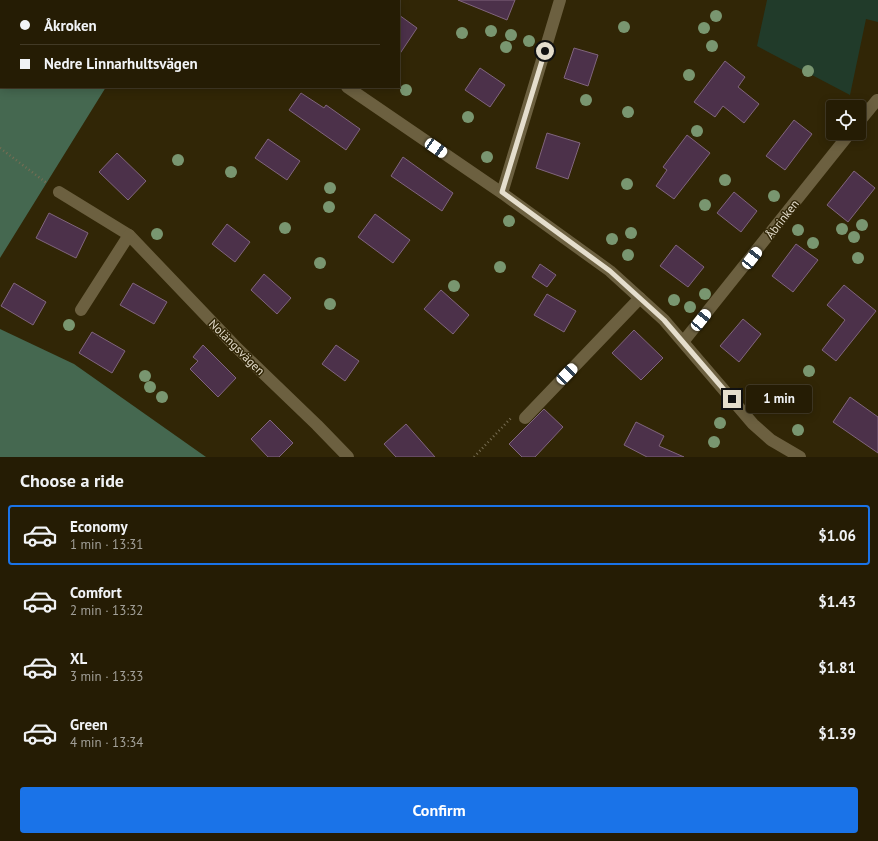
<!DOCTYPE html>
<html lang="en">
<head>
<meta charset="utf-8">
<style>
  :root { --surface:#251c04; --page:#312913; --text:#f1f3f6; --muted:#a3a19a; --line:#423a26; --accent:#1a73e8 }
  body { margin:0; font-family:"PT Sans",sans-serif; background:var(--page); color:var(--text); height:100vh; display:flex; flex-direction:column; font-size:15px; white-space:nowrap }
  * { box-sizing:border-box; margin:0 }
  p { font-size:13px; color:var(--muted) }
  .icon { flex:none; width:22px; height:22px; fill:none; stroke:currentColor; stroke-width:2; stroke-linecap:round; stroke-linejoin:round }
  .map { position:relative; height:457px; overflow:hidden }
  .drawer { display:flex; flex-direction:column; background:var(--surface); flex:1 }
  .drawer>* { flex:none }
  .top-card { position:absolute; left:0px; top:0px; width:400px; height:88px; box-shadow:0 2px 10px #0003,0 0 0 1px var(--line); display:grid; align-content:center; height:88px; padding:0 20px; background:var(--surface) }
  .controls { position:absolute; left:826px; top:100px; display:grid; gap:8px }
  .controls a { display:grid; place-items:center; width:40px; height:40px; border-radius:4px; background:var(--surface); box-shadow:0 2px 10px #0003,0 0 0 1px var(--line); font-size:20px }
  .end { position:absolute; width:18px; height:18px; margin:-9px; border:5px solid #e5decd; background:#111; box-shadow:0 0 0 2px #111 }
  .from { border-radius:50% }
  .bubble { position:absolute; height:28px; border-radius:4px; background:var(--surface); box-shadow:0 2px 10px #0003,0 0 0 1px var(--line); font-size:13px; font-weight:700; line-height:28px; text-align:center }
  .car { position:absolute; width:12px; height:24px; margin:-12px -6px; border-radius:5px; box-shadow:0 0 3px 1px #0007; background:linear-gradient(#fff 24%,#345 0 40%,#fff 0 76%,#345 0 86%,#fff 0) }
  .top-card b { display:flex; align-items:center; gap:14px; height:38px; font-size:15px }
  .top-card b+b { border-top:1px solid var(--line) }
  .top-card i { width:10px; height:10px; background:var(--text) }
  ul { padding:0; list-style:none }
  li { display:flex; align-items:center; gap:12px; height:60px; margin:0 8px 6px; padding:0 12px; border:2px solid transparent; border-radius:4px }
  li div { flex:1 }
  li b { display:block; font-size:15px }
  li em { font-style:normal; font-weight:700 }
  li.selected { border-color:var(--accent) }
  li>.icon { width:36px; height:36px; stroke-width:1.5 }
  h2 { padding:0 20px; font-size:18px; line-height:48px }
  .cta { display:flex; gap:8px; margin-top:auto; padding:8px 20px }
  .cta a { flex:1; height:46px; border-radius:4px; background:var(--accent); color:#fff; font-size:16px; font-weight:700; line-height:46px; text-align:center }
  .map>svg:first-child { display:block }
  .green { fill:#213b2a }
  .forest { fill:#456850 }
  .building { fill:#4c314a; stroke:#80657d }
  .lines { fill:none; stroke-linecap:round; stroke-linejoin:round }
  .path { stroke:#786e54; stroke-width:2.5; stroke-dasharray:1 3; stroke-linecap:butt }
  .street { stroke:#6c6040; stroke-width:12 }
  .tree { fill:#799670 }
  .route { stroke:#e5decd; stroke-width:5 }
  .labels { text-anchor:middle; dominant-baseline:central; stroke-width:3; stroke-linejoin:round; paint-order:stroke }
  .street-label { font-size:12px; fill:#e5decd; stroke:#312606 }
</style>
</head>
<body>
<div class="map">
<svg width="878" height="457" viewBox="0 0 878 457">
  <rect width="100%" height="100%" fill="#312606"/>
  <!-- green -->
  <polygon class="green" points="767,0 878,0 878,22 866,19 850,95 757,46"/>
  <!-- forest -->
  <g class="forest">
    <polygon points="0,0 147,0 1,1 1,87 106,87 0,258"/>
    <polygon points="0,329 74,364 206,457 0,457"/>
  </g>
  <!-- building -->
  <g class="building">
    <polygon points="458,0 515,0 507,20"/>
    <polygon points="399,15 417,28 399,55"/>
    <polygon points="574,48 598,55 588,86 564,78"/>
    <polygon points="725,61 745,77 738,87 759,104 744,123 723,106 715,117 694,102"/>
    <polygon points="480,68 505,85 490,107 465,90"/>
    <polygon points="301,93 324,108 326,105 360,129 346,150 289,110"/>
    <polygon points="794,120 812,134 785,170 766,156"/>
    <polygon points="547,133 580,143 568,179 536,168"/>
    <polygon points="687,135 710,153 674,199 656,186 667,170 663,167"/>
    <polygon points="268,139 300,161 287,180 255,158"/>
    <polygon points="117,153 146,181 128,200 99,172"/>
    <polygon points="403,157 453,193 442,211 391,176"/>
    <polygon points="854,171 875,188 848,222 827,205"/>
    <polygon points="734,192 757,211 741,232 717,213"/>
    <polygon points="49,213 88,233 76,258 36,238"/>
    <polygon points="375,214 410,240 393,263 358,237"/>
    <polygon points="227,224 250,242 235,262 212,244"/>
    <polygon points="796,244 818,260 793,292 772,276"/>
    <polygon points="676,245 704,267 688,287 660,266"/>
    <polygon points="540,264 556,275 547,287 532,277"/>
    <polygon points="264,274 291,298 277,314 251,290"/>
    <polygon points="14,283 46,302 33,325 1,306"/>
    <polygon points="133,283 167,302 154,324 120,305"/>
    <polygon points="844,285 876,311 836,361 822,350 845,320 827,305"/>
    <polygon points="441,290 469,315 453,334 424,309"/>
    <polygon points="547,294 576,311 564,332 534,315"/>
    <polygon points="743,319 761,334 739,362 720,346"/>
    <polygon points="634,330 663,358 641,380 612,353"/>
    <polygon points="92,332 125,351 112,373 79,353"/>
    <polygon points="203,345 236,378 218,397 190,369 198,361 193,357"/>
    <polygon points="336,345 359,361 345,381 322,364"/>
    <polygon points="850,397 878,417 878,453 833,422"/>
    <polygon points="544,409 563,427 535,457 522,457 509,444"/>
    <polygon points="270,420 293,443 279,457 268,457 251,439"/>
    <polygon points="636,422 664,436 659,446 684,457 647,457 624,445"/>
    <polygon points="406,424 435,457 396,457 384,444"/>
  </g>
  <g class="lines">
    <!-- path -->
    <g class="path">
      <polyline points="261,1 261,0"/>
      <polyline points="0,148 48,184"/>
      <polyline points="474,457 511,418"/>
    </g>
    <!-- street -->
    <g class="street">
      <polyline points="216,0 217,1"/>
      <polyline points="347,87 502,193 610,271 664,320 753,424 771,440 800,457"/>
      <polyline points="859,122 877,100"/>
      <polyline points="59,192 129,235 235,346 317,425 348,457"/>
      <polyline points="502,193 560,0"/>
      <polyline points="81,310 129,235"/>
      <polyline points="683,342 850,133"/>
      <polyline points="525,418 640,298"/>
    </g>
  </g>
  <!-- trees -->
  <g class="tree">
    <circle cx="716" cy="16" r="6"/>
    <circle cx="624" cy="27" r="6"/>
    <circle cx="704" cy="28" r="6"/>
    <circle cx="491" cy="31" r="6"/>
    <circle cx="462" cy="33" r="6"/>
    <circle cx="511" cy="35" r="6"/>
    <circle cx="529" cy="41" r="6"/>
    <circle cx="712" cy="46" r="6"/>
    <circle cx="506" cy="47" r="6"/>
    <circle cx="808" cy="71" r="6"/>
    <circle cx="689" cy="75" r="6"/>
    <circle cx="406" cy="90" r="6"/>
    <circle cx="586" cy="100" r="6"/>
    <circle cx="628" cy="112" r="6"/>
    <circle cx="468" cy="117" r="6"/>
    <circle cx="697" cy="131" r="6"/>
    <circle cx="487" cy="157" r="6"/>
    <circle cx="178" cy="160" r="6"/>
    <circle cx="231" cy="172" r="6"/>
    <circle cx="725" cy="180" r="6"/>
    <circle cx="627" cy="184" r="6"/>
    <circle cx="330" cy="188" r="6"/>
    <circle cx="774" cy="196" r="6"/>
    <circle cx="705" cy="205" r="6"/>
    <circle cx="329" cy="207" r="6"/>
    <circle cx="509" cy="221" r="6"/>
    <circle cx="862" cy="225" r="6"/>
    <circle cx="285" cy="228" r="6"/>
    <circle cx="842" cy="229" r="6"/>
    <circle cx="798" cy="230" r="6"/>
    <circle cx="631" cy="233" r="6"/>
    <circle cx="157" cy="234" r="6"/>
    <circle cx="854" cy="237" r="6"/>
    <circle cx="612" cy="239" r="6"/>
    <circle cx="813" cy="243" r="6"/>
    <circle cx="628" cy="255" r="6"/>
    <circle cx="858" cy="258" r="6"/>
    <circle cx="320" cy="263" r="6"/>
    <circle cx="500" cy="267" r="6"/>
    <circle cx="454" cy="286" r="6"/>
    <circle cx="705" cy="294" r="6"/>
    <circle cx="674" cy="300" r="6"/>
    <circle cx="330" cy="304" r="6"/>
    <circle cx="690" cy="307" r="6"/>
    <circle cx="69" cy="325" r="6"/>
    <circle cx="809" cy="371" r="6"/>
    <circle cx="145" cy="376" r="6"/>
    <circle cx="150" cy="387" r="6"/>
    <circle cx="162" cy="397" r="6"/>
    <circle cx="720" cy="423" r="6"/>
    <circle cx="798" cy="430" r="6"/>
    <circle cx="714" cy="442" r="6"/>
  </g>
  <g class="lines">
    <!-- route -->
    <polyline class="route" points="545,51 502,192 610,271 664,320 732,399"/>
  </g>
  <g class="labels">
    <!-- street labels -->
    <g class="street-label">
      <text transform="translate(782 219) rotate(-52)">Åbrinken</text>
      <text transform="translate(237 347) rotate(45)">Nolängsvägen</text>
    </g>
  </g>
</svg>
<div class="controls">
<a><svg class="icon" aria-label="locate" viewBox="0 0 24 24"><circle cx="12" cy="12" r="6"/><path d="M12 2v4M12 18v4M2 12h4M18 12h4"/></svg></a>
</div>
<i class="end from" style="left:545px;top:51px"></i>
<i class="end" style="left:732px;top:399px"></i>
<div class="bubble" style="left:746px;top:385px;width:66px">1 min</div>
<i class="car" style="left:436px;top:148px;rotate:124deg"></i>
<i class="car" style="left:752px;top:258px;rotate:38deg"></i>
<i class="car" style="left:701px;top:320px;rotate:39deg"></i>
<i class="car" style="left:567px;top:374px;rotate:44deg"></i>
<div class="top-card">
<b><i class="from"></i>Åkroken</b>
<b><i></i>Nedre Linnarhultsvägen</b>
</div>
</div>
<section class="drawer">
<h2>Choose a ride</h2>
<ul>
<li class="selected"><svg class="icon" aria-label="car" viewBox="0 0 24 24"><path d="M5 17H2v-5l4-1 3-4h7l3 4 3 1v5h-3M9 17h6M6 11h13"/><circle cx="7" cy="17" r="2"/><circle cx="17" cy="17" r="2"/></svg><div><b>Economy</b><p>1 min · 13:31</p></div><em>$1.06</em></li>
<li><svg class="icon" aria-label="car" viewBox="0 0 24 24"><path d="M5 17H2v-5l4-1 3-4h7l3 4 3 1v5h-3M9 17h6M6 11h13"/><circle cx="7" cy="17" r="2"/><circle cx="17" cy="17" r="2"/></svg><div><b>Comfort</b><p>2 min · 13:32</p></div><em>$1.43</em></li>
<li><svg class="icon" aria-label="car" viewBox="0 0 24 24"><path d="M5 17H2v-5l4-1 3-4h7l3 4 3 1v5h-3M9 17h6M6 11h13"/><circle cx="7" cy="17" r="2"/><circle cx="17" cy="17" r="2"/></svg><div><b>XL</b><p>3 min · 13:33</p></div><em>$1.81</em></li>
<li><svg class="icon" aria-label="car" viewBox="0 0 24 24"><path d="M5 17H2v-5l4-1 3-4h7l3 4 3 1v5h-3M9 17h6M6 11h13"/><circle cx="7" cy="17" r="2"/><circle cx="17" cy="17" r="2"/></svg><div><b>Green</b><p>4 min · 13:34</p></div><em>$1.39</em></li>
</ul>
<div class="cta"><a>Confirm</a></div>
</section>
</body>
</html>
